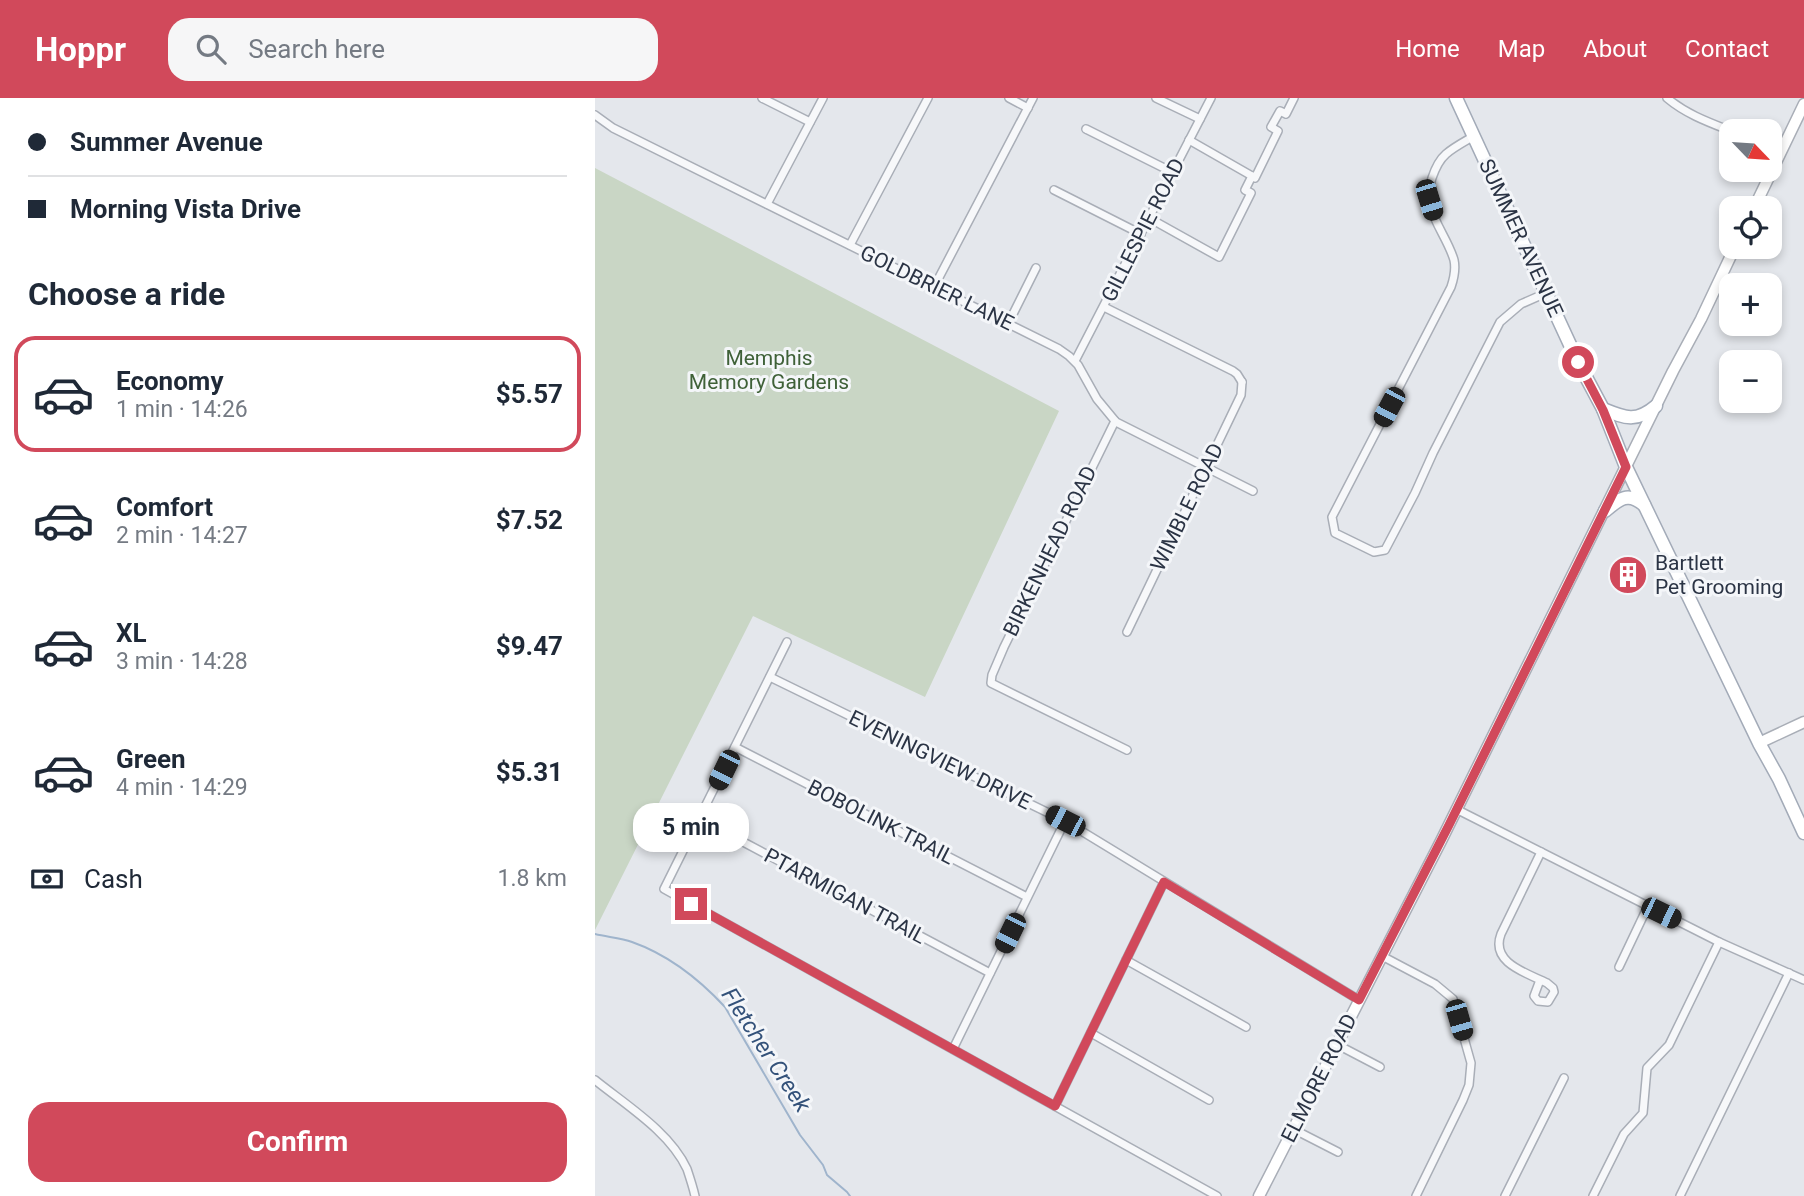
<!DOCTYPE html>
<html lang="en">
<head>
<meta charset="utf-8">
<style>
  :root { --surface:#fff; --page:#f6f6f7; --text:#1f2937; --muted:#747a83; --line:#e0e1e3; --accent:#d1495b }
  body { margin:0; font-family:Roboto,sans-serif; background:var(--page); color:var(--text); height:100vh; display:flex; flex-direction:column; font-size:26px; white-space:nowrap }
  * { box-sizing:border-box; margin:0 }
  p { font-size:23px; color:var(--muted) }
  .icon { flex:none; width:38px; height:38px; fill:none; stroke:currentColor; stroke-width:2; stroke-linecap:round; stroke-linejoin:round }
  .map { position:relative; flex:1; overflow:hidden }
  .sheet { display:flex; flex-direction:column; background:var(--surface); width:595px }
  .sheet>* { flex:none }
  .guide { display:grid; align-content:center; height:154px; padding:0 28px; background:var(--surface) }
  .needle { width:46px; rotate:115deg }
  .controls { position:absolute; left:1124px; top:21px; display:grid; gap:14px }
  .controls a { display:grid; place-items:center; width:63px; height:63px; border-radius:14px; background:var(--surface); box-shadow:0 4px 10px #0003; font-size:35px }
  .end { position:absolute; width:32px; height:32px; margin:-16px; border:9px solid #d1495b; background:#fff; box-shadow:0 0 0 4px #fff }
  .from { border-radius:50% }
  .bubble { position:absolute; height:49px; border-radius:21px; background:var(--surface); box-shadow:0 4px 10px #0003; font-size:23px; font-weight:700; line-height:49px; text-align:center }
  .car { position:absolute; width:21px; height:42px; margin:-21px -10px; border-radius:9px; box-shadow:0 0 5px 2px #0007; background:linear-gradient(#222 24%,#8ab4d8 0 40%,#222 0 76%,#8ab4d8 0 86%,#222 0) }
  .guide b { display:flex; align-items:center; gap:24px; height:66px; font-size:26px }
  .guide b+b { border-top:2px solid var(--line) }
  .guide i { width:18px; height:18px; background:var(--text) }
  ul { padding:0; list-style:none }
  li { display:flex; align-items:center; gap:21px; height:116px; margin:0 14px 10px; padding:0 14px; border:4px solid transparent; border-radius:21px }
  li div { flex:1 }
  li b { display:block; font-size:26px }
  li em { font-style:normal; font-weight:700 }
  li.active { border-color:var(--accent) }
  li>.icon { width:63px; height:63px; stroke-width:1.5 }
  h2 { padding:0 28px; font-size:32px; line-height:84px }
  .pay { display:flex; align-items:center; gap:18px; height:77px; padding:0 28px; font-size:26px }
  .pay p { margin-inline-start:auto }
  .action { display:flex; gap:14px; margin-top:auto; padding:14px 28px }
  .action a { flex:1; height:80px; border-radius:21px; background:var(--accent); color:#fff; font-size:28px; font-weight:700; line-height:80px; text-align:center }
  header { display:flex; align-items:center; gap:42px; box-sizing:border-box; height:98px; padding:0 35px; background:var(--accent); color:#fff }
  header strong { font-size:33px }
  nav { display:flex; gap:38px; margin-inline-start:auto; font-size:24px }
  .search { width:490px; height:63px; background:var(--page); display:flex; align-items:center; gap:18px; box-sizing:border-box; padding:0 24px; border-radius:21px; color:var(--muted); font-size:26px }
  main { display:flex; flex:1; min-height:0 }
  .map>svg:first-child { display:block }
  .green { fill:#c9d6c5 }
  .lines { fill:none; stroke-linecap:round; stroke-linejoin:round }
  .stream { stroke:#9fb4cc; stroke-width:2 }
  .street-casing { stroke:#a9aeb7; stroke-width:10 }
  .secondary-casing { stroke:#a9aeb7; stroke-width:13 }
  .primary-casing { stroke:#a3abb8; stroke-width:15 }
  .street { stroke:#f7f8fa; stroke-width:7 }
  .secondary { stroke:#fff; stroke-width:10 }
  .primary { stroke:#fff; stroke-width:12 }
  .route { stroke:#d1495b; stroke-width:9 }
  .labels { text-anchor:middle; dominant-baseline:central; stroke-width:6; stroke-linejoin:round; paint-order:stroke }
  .street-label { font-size:21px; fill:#2b3445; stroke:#f4f6f9 }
  .park-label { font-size:21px; fill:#3f6138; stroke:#f4f6f9 }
  .poi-label { font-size:21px; fill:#2b3445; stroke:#f4f6f9; text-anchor:start }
  .water-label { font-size:23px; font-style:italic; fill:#34527a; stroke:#f4f6f9 }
</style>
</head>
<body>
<header>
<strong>Hoppr</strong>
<div class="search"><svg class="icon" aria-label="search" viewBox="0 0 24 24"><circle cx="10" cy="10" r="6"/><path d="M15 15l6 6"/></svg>Search here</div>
<nav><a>Home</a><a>Map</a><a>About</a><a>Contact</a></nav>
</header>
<main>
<section class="sheet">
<div class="guide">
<b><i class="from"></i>Summer Avenue</b>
<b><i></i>Morning Vista Drive</b>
</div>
<h2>Choose a ride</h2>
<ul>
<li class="active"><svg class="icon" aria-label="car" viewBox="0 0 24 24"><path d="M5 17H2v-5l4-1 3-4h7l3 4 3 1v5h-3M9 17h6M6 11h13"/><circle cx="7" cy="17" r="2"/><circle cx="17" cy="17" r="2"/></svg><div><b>Economy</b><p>1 min · 14:26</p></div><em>$5.57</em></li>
<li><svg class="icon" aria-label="car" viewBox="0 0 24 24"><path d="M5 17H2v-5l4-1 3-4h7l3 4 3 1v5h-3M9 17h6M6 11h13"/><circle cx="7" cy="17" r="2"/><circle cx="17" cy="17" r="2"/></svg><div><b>Comfort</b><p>2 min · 14:27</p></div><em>$7.52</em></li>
<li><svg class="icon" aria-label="car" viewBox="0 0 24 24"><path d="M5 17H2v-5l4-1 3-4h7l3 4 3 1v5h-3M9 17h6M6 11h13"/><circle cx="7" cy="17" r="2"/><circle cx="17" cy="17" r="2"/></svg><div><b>XL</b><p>3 min · 14:28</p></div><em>$9.47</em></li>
<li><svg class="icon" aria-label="car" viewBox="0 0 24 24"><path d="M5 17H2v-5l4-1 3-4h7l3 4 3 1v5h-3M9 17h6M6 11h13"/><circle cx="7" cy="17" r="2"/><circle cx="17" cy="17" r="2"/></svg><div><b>Green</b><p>4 min · 14:29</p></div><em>$5.31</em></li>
</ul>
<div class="pay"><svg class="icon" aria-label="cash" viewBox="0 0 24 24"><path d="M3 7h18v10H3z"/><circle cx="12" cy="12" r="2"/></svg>Cash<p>1.8 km</p></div>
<div class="action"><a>Confirm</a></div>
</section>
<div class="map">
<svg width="1209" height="1098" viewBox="0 0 1209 1098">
  <rect width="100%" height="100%" fill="#e4e7ec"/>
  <!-- green -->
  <polygon class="green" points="0,70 464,313 330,599 158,518 0,832"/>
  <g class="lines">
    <!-- stream -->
    <path class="stream" d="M 0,836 C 12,839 26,840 37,844 C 74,857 104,881 130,909 L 205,1037 L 228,1067 L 232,1077 L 252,1094 L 255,1098"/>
    <!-- street casing -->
    <g class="street-casing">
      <g id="street">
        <polyline points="167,0 215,24"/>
        <polyline points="414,0 433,10"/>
        <polyline points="561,0 605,21"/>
        <path d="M 1072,0 C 1091,16 1113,24 1136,33"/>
        <polyline points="0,17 18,30 464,251 474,258 483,267 502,301 521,324 658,393"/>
        <polyline points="491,31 577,74"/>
        <path d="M 879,38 C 869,44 859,49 851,56 C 844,62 840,71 837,80 C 825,111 851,134 859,162 C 861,171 859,180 856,189 L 737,419 L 740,435 L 779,454 L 790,452 L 820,395 L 838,355 L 905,224 L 926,206 L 951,195"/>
        <polyline points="594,42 657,78"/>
        <polyline points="1174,52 1184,57"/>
        <polyline points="459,92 546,136"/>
        <polyline points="172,106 228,0"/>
        <polyline points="554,120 624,159 656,95 650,92 657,78 660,80 683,33 676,29 685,13 691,16 699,0"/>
        <polyline points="255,147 333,0"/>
        <polyline points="339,189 438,0"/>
        <polyline points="509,209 638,273 642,276 647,284"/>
        <polyline points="413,226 441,170"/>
        <polyline points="480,263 616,0"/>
        <polyline points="520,323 409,549 397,577 396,585 532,652"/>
        <polyline points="532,534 646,297 647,284"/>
        <polyline points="192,544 69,791 622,1098"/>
        <polyline points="175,579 470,723 764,902"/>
        <polyline points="140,649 432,799"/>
        <polyline points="861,711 1124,844 1209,882"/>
        <polyline points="105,721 395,875"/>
        <polyline points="787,858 840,886 858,901 876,965 874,987 868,1002 821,1098"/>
        <polyline points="531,862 651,929"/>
        <polyline points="1024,869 1053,808"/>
        <path d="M 945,882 L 939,898 L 943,903 L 953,904 L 959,894 L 958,890 L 952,885 C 932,875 895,865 906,836 L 946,754"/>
        <polyline points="496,935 614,1002"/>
        <polyline points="741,946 785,969"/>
        <polyline points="358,951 470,723"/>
        <path d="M 0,982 C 31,1007 75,1034 92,1071 C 95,1080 98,1089 100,1098"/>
        <polyline points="460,1008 569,784"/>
        <polyline points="698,1031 743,1054"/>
        <polyline points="910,1098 969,980"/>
        <polyline points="998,1098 1029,1036 1048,1015 1052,970 1074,947 1124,844"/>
        <polyline points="1085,1098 1194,875"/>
      </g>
    </g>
    <!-- secondary casing -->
    <g class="secondary-casing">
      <g id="secondary">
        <polyline points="1159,110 1209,6"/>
        <polyline points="1164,645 1209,624"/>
        <polyline points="664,1098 846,743 1078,273 1106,221 1140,149"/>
      </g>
    </g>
    <!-- primary casing -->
    <g class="primary-casing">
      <g id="primary">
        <polyline points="861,0 983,264 1008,311 1031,369 1164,645 1184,681 1209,735"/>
        <path d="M 1008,311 C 1030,320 1041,325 1061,308"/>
        <path d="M 1010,413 C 1024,401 1033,393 1049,407"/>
      </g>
    </g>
    <!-- street -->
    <use href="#street" class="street"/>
    <!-- secondary -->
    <use href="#secondary" class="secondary"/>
    <!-- primary -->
    <use href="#primary" class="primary"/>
  </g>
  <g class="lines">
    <!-- route -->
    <polyline class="route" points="96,806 460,1008 569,784 764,902 854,727 1031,369 1008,312 983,264"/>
  </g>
  <!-- icons -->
  <defs>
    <g id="building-disc" transform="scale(2.0125)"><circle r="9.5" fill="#d1495b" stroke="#f4f6f9"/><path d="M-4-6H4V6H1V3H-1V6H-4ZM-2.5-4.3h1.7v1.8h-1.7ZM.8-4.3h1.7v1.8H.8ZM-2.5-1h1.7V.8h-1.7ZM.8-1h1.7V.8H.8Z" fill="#fff"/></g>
  </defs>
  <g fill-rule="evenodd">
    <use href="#building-disc" x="1033" y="477"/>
  </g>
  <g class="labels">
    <!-- street labels -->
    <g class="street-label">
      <text transform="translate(548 132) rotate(-63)">GILLESPIE ROAD</text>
      <text transform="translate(926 140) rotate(65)">SUMMER AVENUE</text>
      <text transform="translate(342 190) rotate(26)">GOLDBRIER LANE</text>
      <text transform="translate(592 409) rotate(-64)">WIMBLE ROAD</text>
      <text transform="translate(455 453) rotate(-64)">BIRKENHEAD ROAD</text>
      <text transform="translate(345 662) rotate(26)">EVENINGVIEW DRIVE</text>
      <text transform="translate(286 724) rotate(27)">BOBOLINK TRAIL</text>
      <text transform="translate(250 798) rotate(28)">PTARMIGAN TRAIL</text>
      <text transform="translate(724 980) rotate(-63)">ELMORE ROAD</text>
    </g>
    <!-- park labels -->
    <g class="park-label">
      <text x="174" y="260">Memphis<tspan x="174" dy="24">Memory Gardens</tspan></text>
    </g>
    <!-- poi labels -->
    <g class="poi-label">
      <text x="1060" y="465">Bartlett<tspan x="1060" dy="24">Pet Grooming</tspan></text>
    </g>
    <!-- water labels -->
    <g class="water-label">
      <text transform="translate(171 952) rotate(57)">Fletcher Creek</text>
    </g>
  </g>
</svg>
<div class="controls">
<a><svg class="needle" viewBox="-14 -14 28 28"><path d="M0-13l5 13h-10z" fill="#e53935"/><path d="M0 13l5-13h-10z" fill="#747a83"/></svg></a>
<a><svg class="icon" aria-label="locate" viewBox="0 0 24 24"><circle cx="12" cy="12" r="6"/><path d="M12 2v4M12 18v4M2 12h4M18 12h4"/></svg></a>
<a>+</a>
<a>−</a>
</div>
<i class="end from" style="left:983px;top:264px"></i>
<i class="end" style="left:96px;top:806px"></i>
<div class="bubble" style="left:38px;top:705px;width:116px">5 min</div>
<i class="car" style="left:834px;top:102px;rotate:163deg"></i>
<i class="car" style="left:794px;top:309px;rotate:208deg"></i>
<i class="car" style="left:129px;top:672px;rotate:206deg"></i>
<i class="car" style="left:470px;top:723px;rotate:297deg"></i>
<i class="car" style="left:1066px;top:815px;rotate:116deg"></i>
<i class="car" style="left:415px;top:835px;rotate:206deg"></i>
<i class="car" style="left:864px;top:922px;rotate:164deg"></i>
</div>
</main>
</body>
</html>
